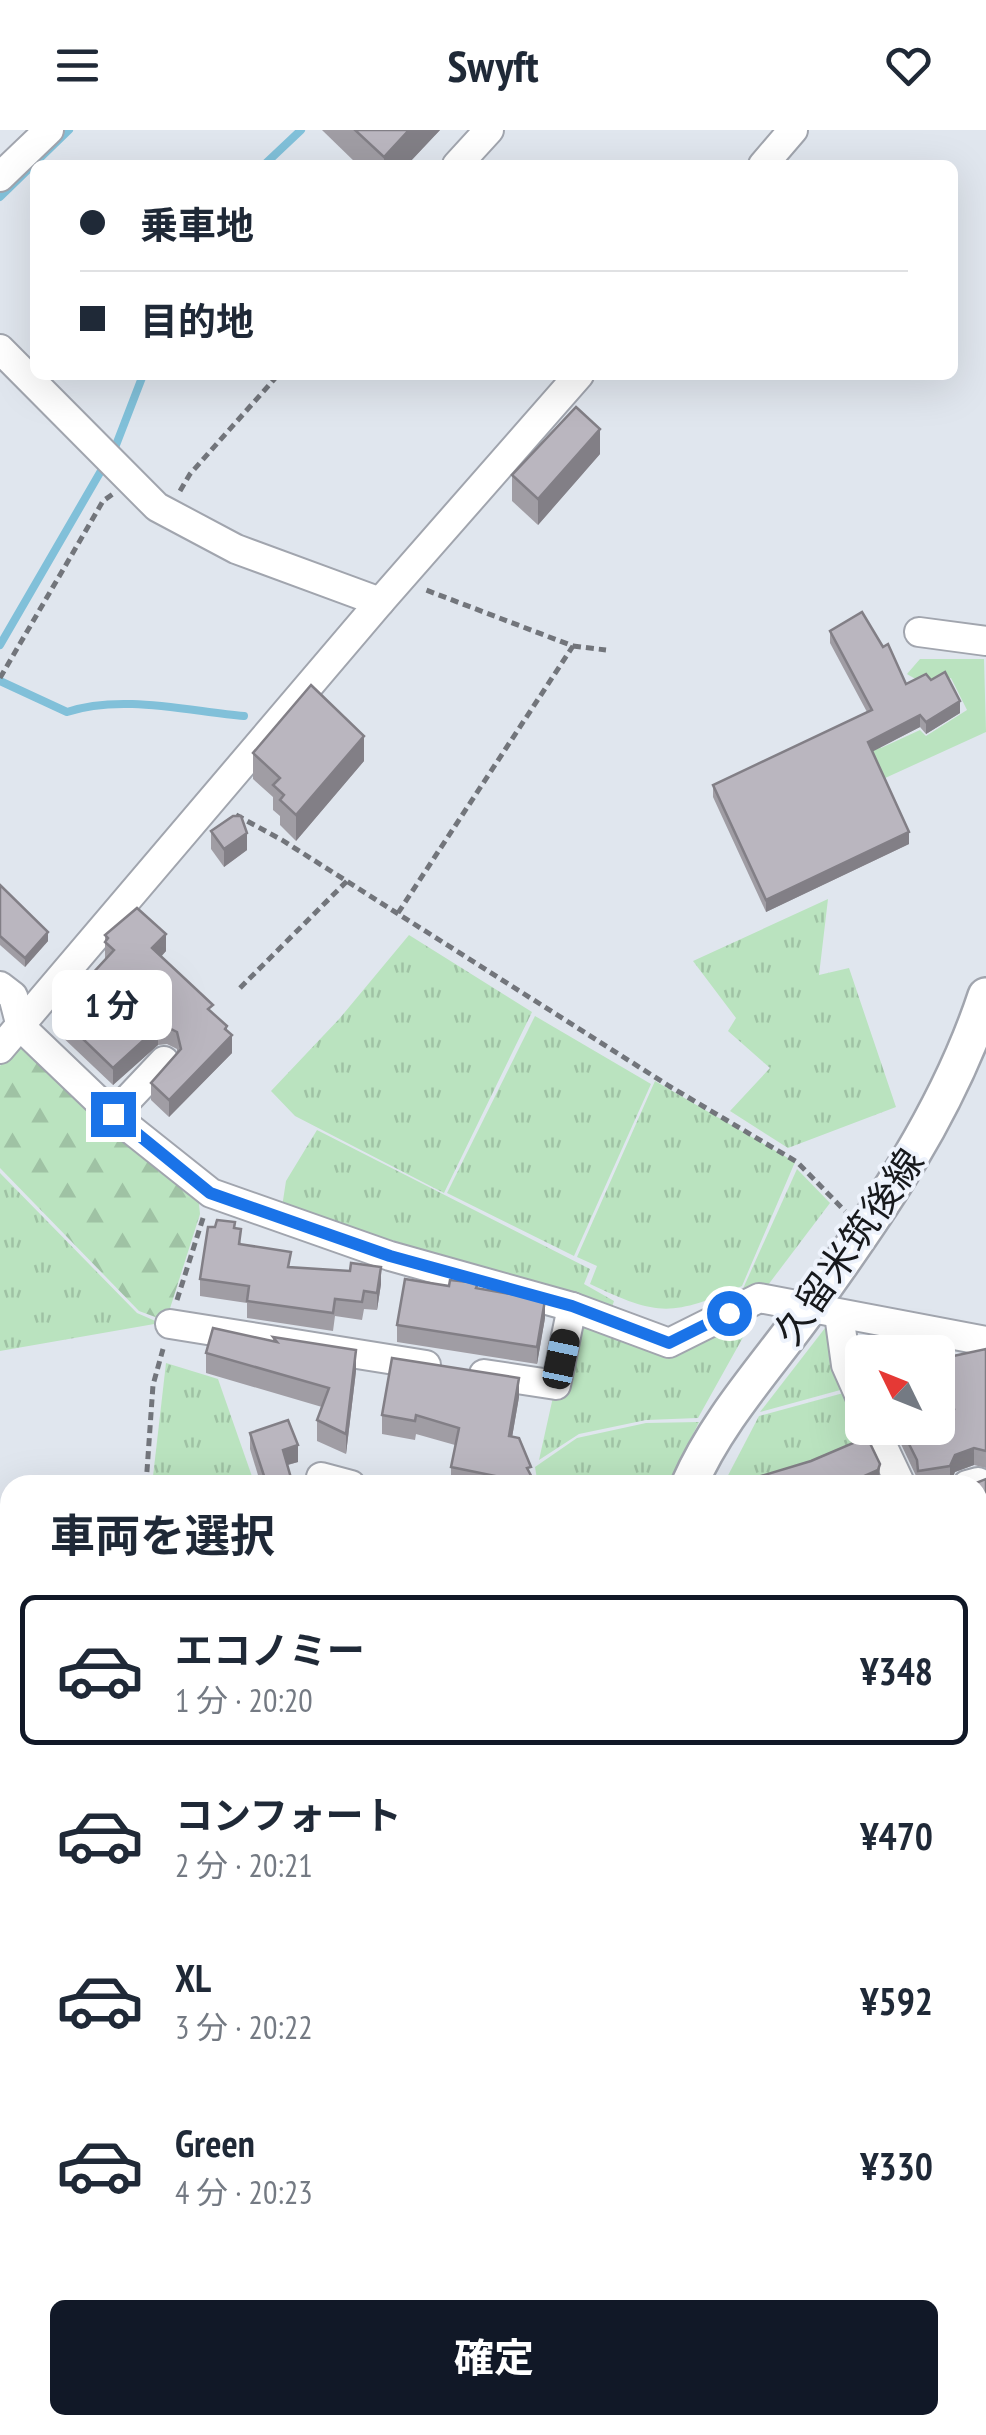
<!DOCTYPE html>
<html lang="ja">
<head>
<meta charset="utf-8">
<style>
  :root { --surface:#fff; --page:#f6f6f7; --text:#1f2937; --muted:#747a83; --line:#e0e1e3; --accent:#111827 }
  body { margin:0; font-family:"PT Sans Narrow","Noto Sans JP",sans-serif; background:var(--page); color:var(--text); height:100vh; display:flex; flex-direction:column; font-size:38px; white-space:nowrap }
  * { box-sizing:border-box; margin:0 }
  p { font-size:32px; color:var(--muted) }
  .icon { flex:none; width:55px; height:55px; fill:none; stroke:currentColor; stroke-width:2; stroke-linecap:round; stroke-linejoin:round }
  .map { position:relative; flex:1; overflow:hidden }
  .sheet { position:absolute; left:0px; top:1345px; width:988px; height:960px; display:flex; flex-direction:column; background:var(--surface); border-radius:30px 30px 0 0; box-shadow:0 10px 40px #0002 }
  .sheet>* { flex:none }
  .guide { position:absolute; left:30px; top:30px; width:928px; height:220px; border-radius:15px; box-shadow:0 10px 40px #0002; display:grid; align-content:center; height:220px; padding:0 50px; background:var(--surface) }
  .needle { width:65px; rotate:313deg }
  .buttons { position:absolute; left:845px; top:1205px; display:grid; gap:20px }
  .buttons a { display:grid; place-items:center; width:110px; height:110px; border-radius:15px; background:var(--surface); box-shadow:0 10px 40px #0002; font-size:50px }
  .end { position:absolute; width:45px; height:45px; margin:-22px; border:12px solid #1a73e8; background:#fff; box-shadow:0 0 0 5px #fff }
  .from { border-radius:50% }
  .bubble { position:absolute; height:70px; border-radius:15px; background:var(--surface); box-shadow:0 10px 40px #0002; font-size:32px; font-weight:700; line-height:70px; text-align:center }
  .car { position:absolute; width:30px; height:60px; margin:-30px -15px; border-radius:12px; box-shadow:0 0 8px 2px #0007; background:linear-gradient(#222 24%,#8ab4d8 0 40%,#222 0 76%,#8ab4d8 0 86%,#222 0) }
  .guide b { display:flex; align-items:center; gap:35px; height:95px; font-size:38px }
  .guide b+b { border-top:2px solid var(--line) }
  .guide i { width:25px; height:25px; background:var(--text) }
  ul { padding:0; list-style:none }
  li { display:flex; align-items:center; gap:30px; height:150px; margin:0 20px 15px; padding:0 30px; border:5px solid transparent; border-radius:15px }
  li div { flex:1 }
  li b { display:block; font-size:38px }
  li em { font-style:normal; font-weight:700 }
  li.selected { border-color:var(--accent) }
  li>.icon { width:90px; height:90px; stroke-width:1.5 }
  h2 { padding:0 50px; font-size:45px; line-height:120px }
  .primary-button { display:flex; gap:20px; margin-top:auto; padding:20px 50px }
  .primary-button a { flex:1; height:115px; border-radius:15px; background:var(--accent); color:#fff; font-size:40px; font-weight:700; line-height:115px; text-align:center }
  header { display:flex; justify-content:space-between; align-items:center; height:130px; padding:0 50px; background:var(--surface); font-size:45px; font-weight:700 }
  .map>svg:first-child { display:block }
  .grass { fill:url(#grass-tufts) }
  .forest { fill:url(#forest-firs) }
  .green { fill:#bae3bf }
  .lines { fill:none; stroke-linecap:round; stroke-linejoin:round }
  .stream { stroke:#81c0d9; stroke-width:8 }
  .minor-casing { stroke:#a1a5ae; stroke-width:32 }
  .major-casing { stroke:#a1a5ae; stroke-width:40 }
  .path { stroke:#72757b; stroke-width:5; stroke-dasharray:8 5; stroke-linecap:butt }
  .minor { stroke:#fff; stroke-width:28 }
  .major { stroke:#fff; stroke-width:35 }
  .wall { fill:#a09da4 }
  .shaded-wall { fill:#827f86 }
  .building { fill:#bab6bf; stroke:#827f86; stroke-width:2.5 }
  .route { stroke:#1a73e8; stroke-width:12 }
  .labels { text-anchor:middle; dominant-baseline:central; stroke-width:8; stroke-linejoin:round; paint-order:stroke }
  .street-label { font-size:38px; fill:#17191c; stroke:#eef3fc }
</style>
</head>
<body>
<header><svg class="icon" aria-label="menu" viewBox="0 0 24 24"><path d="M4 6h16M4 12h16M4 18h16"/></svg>Swyft<svg class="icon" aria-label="heart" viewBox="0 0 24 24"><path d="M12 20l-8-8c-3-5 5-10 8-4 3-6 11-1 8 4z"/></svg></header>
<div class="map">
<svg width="986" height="2305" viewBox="0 0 986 2305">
  <defs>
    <pattern id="grass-tufts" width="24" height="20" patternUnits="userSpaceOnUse" patternTransform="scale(2.5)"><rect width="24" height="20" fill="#bae3bf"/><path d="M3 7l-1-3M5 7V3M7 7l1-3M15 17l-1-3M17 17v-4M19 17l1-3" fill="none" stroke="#9fc2a4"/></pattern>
    <pattern id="forest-firs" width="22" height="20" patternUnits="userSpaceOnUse" patternTransform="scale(2.5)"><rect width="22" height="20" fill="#bae3bf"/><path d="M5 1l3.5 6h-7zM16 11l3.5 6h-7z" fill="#9fc2a4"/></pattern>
  </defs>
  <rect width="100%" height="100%" fill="#e0e6ee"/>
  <!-- grass -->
  <g class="grass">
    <polygon points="828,769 819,845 849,838 896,977 788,1018 730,981 770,938 728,901 736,888 693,831"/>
    <polygon points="409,805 532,882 444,1063 295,986 271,961 340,888"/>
    <polygon points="535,886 651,954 574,1126 447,1063"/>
    <path d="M 655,951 L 795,1032 L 742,1156 C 672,1186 659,1187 590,1154 L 597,1136 L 577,1127 Z"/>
    <polygon points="317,1000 590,1139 584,1154 614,1171 612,1177 282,1077 286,1051"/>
    <polygon points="797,1039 830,1073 765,1159 741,1163"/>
    <polygon points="0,1043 137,1183 160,1193 0,1221"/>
    <polygon points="761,1175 698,1288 646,1290 579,1304 539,1330 553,1267 582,1186 659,1201"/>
    <polygon points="832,1189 844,1259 760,1282"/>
    <polygon points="166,1233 218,1249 255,1355 152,1355"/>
    <polygon points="847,1262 875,1317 754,1355 723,1355 759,1286"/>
    <polygon points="699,1292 668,1355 538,1355 535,1337 577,1308 646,1293"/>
    <polygon points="978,1688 986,1688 986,1895 978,1882"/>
    <polygon points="978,1893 986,1906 986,1959 978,1965"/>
    <polygon points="10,1917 10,2123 0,2121 0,1920"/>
    <polygon points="124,2295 221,2295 223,2305 125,2305"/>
    <polygon points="563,2295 665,2295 667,2305 605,2305"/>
  </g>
  <!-- forest -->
  <g class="forest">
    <polygon points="22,911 198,1065 200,1084 166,1191 139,1181 0,1038 0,936"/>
    <polygon points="344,2295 491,2295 492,2303 346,2305"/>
  </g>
  <!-- green -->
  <path class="green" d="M 920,529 L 984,529 L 986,602 L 883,649 L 859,597 L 868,593 L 881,618 L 920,600 L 926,606 L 967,580 L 951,548 C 933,553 924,555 907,544 Z"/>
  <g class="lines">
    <!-- stream -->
    <g class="stream">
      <polyline points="264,35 301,0"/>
      <polyline points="0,67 69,0"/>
      <polyline points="0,515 116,315 143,245"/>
      <path d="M 0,551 L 67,582 C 120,564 188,581 244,586"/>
      <polyline points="978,1802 986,1797"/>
      <polyline points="978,2054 986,2048"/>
      <polyline points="0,2125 10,2127"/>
    </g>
    <!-- minor casing -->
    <g class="minor-casing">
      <g id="minor">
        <polyline points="457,35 489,0"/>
        <polyline points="763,35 793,0"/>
        <polyline points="0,47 49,0"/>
        <polyline points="0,219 157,377 236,419 380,472"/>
        <polyline points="919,502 986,511"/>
        <polyline points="0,856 13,866 21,897 113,985 211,1063 390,1126 572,1177 669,1213 759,1168 986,1211"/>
        <polyline points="0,919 380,472 579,245"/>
        <polyline points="113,985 164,931"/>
        <polyline points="839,1184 846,1235 862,1271"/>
        <polyline points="170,1194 426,1235"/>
        <polyline points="484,1244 556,1255 572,1177"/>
        <polyline points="874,1298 901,1355"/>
        <polyline points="324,1355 321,1347 351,1355"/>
        <polyline points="967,1355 978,1352"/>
        <polyline points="978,1550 986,1578"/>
        <polyline points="978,1668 986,1667"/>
        <polyline points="0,1834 10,1831"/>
        <polyline points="338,2295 341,2305"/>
        <polyline points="980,2305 986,2302"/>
      </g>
    </g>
    <!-- major casing -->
    <g class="major-casing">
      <g id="major">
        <path d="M 689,1355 C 717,1290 768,1235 809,1178 C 880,1080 948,981 986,866"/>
        <polyline points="696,2295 697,2305"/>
      </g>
    </g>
    <!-- path -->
    <g class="path">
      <polyline points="180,361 190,344 278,245"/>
      <polyline points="573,516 606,520"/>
      <polyline points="0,548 103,371 113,364"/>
      <polyline points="236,685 282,710 669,956 797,1032 845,1081"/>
      <polyline points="398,783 573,516 426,460"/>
      <polyline points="240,858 347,751"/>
      <polyline points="177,1170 204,1085"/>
      <polyline points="146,1355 153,1255 163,1219"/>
      <polyline points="0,1516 10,1520"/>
      <polyline points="978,2255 986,2264"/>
    </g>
    <!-- minor -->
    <use href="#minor" class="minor"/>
    <!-- major -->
    <use href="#major" class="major"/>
  </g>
  <!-- wall -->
  <g class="wall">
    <polygon points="322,0 440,0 407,35 358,35"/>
    <polygon points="600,324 538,395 512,371 512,345"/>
    <polygon points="830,501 906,554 960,583 926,604 920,597 872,621 909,714 766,782 713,667 713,655 867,582 830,513"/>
    <polygon points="253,623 364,631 296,711 280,695 280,686 273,680 273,667 253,649"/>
    <polygon points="211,701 247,720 224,737 211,719"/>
    <polygon points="0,755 48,811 25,837 0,815"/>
    <polygon points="105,805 166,821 161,827 213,883 227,901 232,923 169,987 151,970 151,953 177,922 177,919 167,914 158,915 113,955 56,901 56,883 105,829"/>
    <polygon points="235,1098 241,1114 291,1137 381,1154 377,1180 364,1179 362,1190 335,1186 333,1201 247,1188 247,1173 200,1166 200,1149"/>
    <polygon points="449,1156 478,1158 545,1188 537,1234 397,1212 397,1195"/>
    <polygon points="273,1207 356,1241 346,1324 317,1311 317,1290 322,1277 206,1243 206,1223 273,1212"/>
    <polygon points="986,1219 986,1338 974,1335 955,1342 950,1353 918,1355 917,1348 900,1312 900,1298 938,1298 951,1279 944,1245 944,1228"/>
    <polygon points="519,1267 512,1307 536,1355 451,1355 451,1337 455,1315 416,1304 415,1310 382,1304 382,1285"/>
    <polygon points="250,1303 298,1332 288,1335 293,1355 261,1355 250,1319"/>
    <polygon points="978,1572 986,1574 986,1650 978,1651"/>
    <polygon points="497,2295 601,2295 603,2298 612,2305 500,2305"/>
    <polygon points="805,2295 964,2295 964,2300 963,2305 772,2305"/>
    <rect x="259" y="2298" width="69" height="7"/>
  </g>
  <!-- shaded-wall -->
  <g class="shaded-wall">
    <polygon points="409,0 440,0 407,35 384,35 384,27"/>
    <polygon points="600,299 600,324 538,395 538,369"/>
    <polygon points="960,571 960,583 926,604 926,592"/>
    <polygon points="920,585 920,597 868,624 868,612"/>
    <polygon points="364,606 364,631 296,711 296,685"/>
    <polygon points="909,702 909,714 766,782 766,770"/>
    <polygon points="247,703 247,720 224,737 224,719"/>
    <polygon points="48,802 48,811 25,837 25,828"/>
    <polygon points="166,804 166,821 152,836 152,818"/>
    <polygon points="227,896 227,910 232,905 232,923 169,987 169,970"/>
    <polygon points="158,897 158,915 113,955 113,938"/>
    <polygon points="381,1137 381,1154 377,1180 377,1163"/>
    <polygon points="545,1170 545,1188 537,1234 537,1217"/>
    <polygon points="356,1220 356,1241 346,1324 346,1304"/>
    <polygon points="519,1248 519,1267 509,1325 509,1306"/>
    <polygon points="298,1315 298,1332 283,1336 283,1320"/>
    <polygon points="974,1318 974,1335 955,1342 950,1353 950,1336 955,1325"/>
    <polygon points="880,1334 879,1355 860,1355 862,1347"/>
    <polygon points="986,1378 986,1396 978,1398 978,1381"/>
    <polygon points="10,1894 10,1910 0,1913 0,1897"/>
    <polygon points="941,2295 941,2305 916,2305"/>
    <polygon points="948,2295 964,2295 963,2305 944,2305 944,2297"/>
    <polygon points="913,2298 913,2305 899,2305 899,2303"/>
  </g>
  <!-- building -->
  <g class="building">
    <polygon points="355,0 409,0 384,27"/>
    <polygon points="576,277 600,299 538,369 512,345"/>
    <polygon points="862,482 883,517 888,514 906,554 926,544 931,550 945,542 960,571 926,592 920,585 868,612 909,702 766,770 713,655 872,580 830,501"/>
    <polygon points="311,555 364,606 296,685 280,670 284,665 273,655 280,648 253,623"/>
    <polygon points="233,686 241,686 247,703 224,719 211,701"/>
    <polygon points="0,755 48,802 25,828 0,806"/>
    <polygon points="137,778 166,804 152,818 213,875 208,879 227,896 225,899 232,905 169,970 151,953 181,919 177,902 167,897 158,897 113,938 56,883 114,820 105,812 108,808 105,805"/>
    <polygon points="217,1090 235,1092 234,1098 241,1099 239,1114 291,1122 288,1137 350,1141 351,1133 381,1137 377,1163 364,1161 362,1172 335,1169 333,1183 247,1171 249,1156 200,1149 208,1097 215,1097"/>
    <polygon points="405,1149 449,1156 450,1150 478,1153 476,1158 545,1170 537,1217 397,1195"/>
    <polygon points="213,1198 277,1212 273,1207 356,1220 346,1304 317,1290 329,1258 206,1223"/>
    <polygon points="986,1219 986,1321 974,1318 955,1325 950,1336 918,1341 917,1330 901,1298 938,1298 938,1286 941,1282 954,1279 944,1228"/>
    <polygon points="392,1228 519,1248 509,1306 519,1308 531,1337 527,1338 536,1355 508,1355 510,1351 515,1350 451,1337 459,1298 416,1285 415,1291 382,1285"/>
    <polygon points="288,1290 298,1315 283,1320 293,1355 267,1355 250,1303"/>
    <polygon points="867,1307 880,1334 878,1340 862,1347 866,1353 860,1355 753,1355 751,1349 811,1331"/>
    <polygon points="986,1349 986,1378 978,1381 978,1355 971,1355"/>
    <polygon points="978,1572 986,1574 986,1630 978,1631"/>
    <polygon points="10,1843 10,1894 0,1897 0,1845"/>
    <polygon points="266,2295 326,2295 328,2298 311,2301 312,2305 261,2305 259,2298"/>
    <polygon points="501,2295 601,2295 603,2298 610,2298 612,2305 504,2305"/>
    <polygon points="805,2295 940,2295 916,2305 914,2305 913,2298 899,2303 897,2296 857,2305 772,2305"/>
  </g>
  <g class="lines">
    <!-- route -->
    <polyline class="route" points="113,984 210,1063 390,1126 572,1176 669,1213 729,1183"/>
  </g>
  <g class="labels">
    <!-- street labels -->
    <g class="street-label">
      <text transform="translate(848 1116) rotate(-55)">久留米筑後線</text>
    </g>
  </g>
</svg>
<div class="buttons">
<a><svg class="needle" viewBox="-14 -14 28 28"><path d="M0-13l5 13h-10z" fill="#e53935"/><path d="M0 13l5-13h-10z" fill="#747a83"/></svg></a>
</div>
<i class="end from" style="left:729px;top:1183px"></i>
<i class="end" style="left:113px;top:984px"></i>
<div class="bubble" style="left:52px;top:840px;width:120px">1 分</div>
<i class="car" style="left:561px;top:1229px;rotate:12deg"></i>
<div class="guide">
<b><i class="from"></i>乗車地</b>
<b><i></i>目的地</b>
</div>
<section class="sheet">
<h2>車両を選択</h2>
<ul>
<li class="selected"><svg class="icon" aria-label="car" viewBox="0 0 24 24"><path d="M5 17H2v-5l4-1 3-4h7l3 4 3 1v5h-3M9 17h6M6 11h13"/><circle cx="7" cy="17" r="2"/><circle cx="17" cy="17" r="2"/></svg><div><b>エコノミー</b><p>1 分 · 20:20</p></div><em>¥348</em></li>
<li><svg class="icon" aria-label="car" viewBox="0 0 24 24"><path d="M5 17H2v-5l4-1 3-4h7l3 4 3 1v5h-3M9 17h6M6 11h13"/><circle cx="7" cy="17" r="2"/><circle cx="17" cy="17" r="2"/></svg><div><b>コンフォート</b><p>2 分 · 20:21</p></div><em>¥470</em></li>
<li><svg class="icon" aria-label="car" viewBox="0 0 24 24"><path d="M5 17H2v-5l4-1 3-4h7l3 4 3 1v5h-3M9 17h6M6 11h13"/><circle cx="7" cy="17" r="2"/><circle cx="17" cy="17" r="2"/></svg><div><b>XL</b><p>3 分 · 20:22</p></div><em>¥592</em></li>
<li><svg class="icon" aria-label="car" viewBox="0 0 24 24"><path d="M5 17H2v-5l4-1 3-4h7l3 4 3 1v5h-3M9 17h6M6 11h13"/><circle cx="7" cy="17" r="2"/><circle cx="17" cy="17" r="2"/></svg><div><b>Green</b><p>4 分 · 20:23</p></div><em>¥330</em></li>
</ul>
<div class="primary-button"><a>確定</a></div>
</section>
</div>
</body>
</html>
